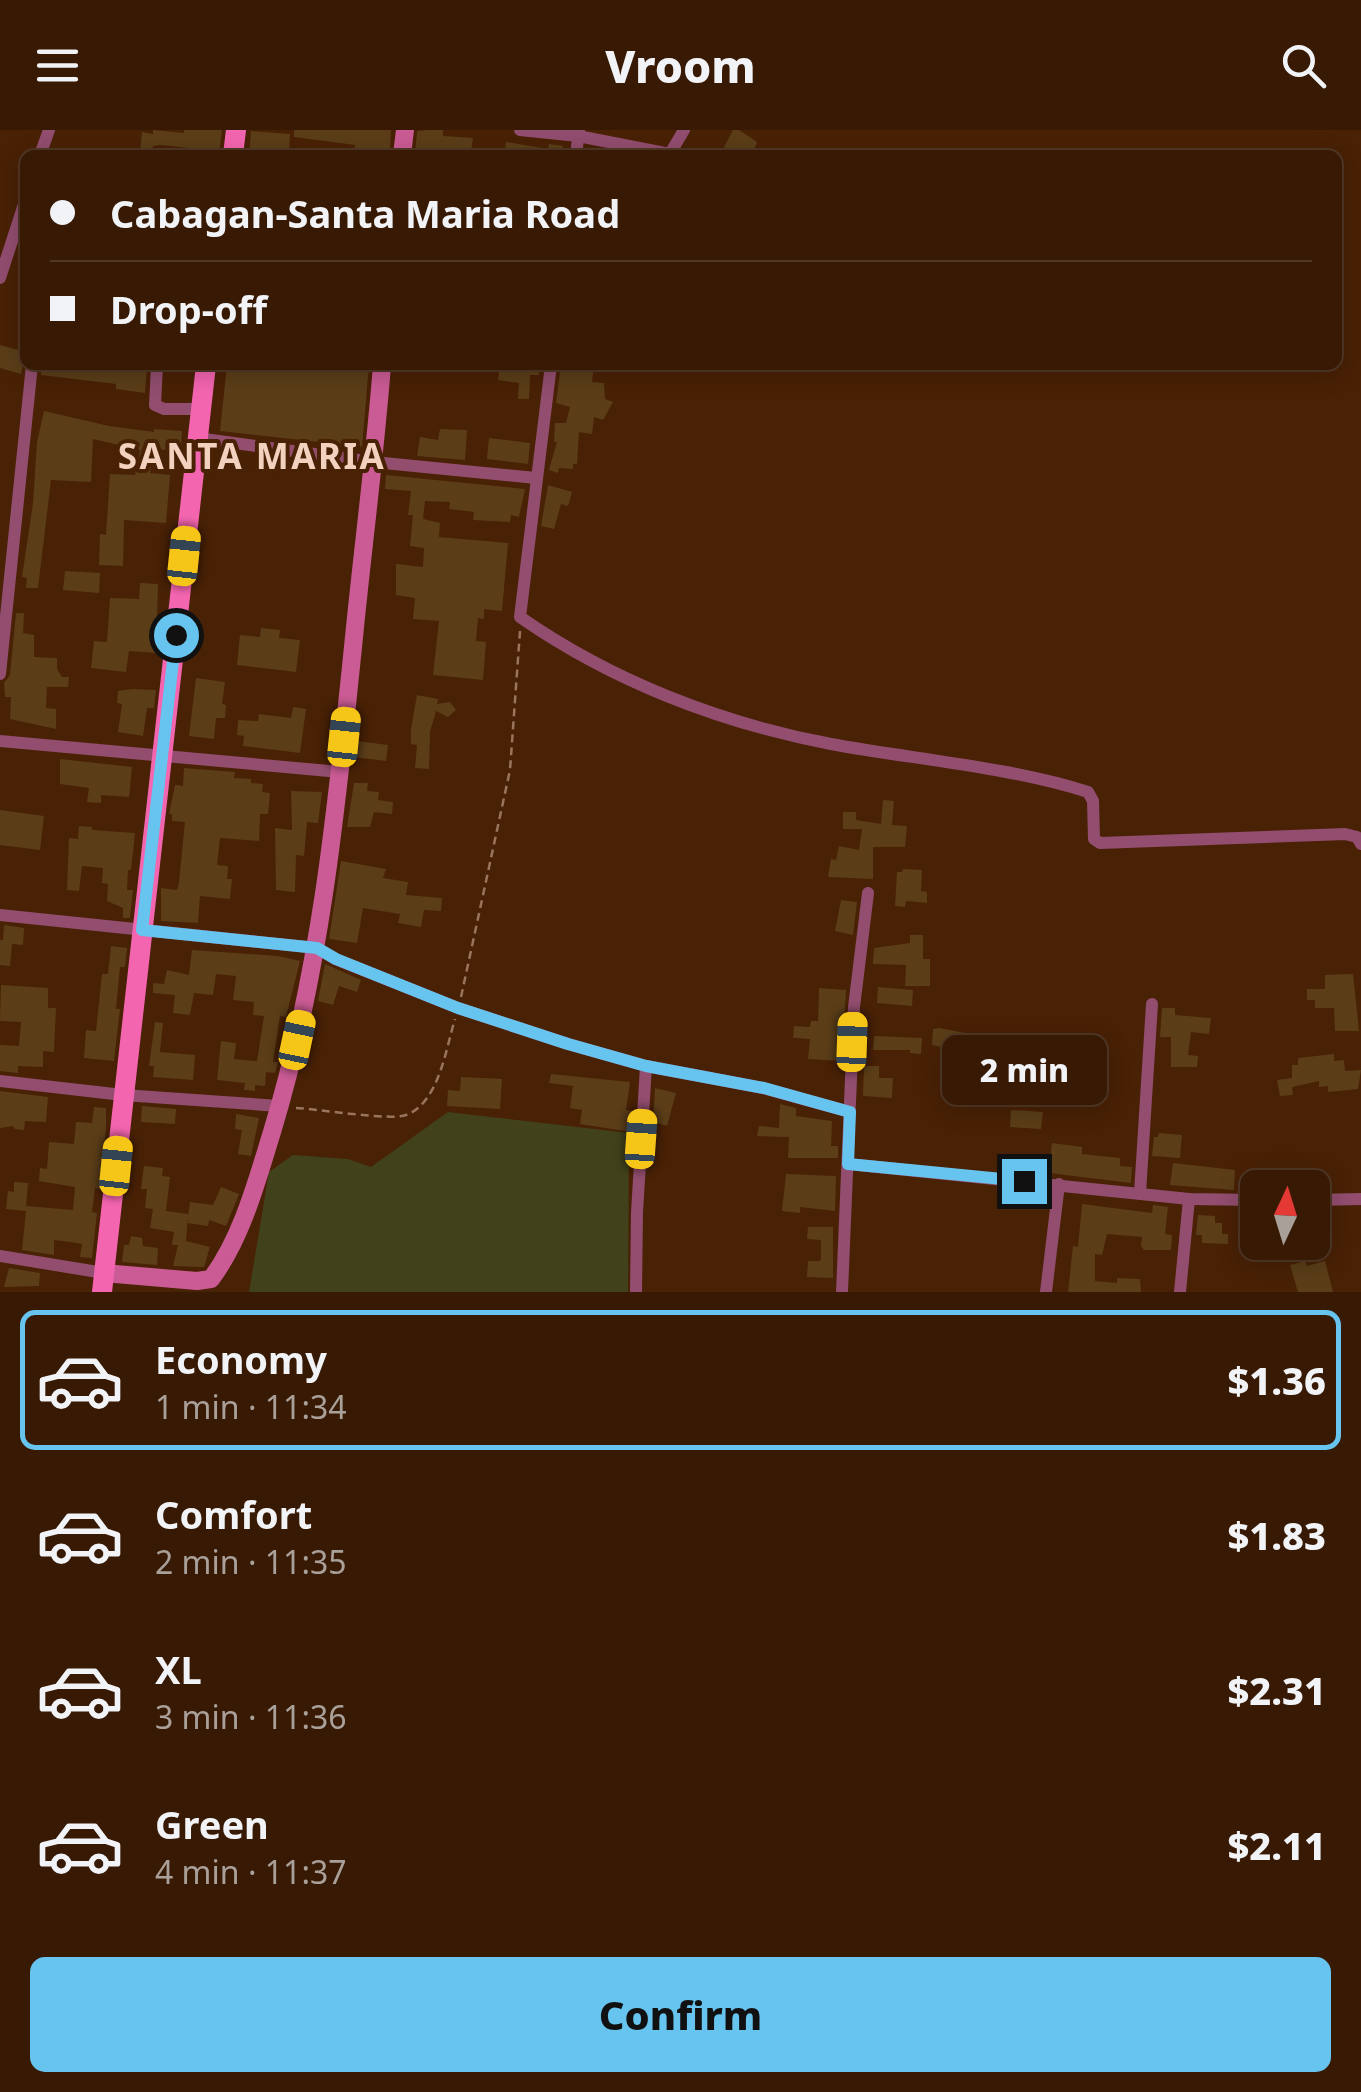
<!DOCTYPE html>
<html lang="en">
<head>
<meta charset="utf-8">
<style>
  :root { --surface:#371904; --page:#3e220e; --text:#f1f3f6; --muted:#aaa09a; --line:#513826; --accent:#67c4ef }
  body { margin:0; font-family:"Noto Sans",sans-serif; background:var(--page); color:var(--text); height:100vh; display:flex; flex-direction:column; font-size:38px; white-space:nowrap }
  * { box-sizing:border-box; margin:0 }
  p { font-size:32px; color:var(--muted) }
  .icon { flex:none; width:55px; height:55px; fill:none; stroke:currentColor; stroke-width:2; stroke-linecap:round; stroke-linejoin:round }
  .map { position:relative; height:1162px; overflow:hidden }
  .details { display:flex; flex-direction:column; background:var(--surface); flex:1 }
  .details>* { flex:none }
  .hud { position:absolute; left:20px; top:20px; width:1322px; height:220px; border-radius:15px; box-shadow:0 5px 25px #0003,0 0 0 2px var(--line); display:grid; align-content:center; height:220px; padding:0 30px; background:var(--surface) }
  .needle { width:65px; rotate:4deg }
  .fabs { position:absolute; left:1240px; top:1040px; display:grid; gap:20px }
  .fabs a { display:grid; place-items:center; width:90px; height:90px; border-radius:15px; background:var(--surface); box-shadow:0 5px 25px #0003,0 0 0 2px var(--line); font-size:50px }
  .end { position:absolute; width:45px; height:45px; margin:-22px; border:12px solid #67c4ef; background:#111; box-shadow:0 0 0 5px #111 }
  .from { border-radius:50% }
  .bubble { position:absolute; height:70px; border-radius:15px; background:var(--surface); box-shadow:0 5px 25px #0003,0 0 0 2px var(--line); font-size:32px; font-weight:800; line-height:70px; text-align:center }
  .car { position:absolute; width:30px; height:60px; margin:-30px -15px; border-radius:12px; box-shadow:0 0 8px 2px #0007; background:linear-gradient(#f5c518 24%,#345 0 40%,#f5c518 0 76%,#345 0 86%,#f5c518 0) }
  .hud b { display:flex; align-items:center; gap:35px; height:95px; font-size:38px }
  .hud b+b { border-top:2px solid var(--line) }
  .hud i { width:25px; height:25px; background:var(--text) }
  ul { padding:18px 0 0; list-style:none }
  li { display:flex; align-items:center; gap:30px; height:140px; margin:0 20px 15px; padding:0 10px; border:5px solid transparent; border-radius:15px }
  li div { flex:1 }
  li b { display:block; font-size:38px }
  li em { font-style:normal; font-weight:800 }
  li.selected { border-color:var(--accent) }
  li>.icon { width:90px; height:90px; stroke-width:1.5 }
  .cta { display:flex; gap:20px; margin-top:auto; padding:20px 30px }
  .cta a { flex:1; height:115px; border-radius:15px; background:var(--accent); color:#111; font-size:40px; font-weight:800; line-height:115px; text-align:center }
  header { display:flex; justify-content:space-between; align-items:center; height:130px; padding:0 30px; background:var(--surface); font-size:45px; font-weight:800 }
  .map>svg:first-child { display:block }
  .green { fill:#41421b }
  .building { fill:#5b3e18 }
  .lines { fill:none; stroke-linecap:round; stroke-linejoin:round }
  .path { stroke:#9a745d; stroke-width:2.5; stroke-dasharray:8 5; stroke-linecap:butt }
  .street { stroke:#924d6f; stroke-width:12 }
  .secondary { stroke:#ca5b94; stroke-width:18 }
  .primary { stroke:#f465b0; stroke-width:20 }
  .route { stroke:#67c4ef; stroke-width:12 }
  .labels { text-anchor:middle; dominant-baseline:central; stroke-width:8; stroke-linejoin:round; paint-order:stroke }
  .district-label { font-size:35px; font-weight:bold; letter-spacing:2.5px; fill:#f3d1bf; stroke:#492105 }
</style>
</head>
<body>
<header><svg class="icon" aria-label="menu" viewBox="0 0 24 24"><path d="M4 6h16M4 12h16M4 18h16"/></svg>Vroom<svg class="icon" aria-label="search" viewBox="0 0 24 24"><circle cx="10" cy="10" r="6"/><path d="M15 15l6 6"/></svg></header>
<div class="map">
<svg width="1361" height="1162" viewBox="0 0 1361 1162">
  <rect width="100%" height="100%" fill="#492105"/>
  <!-- green -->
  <polygon class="green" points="448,982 629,1003 628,1162 249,1162 269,1042 293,1025 348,1029 371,1037"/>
  <!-- building -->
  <g class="building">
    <polygon points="153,0 184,3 184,0 222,0 219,25 206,25 207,20 161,15 153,16 152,23 140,22 142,2 153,4"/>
    <polygon points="294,0 391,0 390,20 379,19 378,25 354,25 355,15 294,7"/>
    <polygon points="428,0 443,0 443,6 473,8 471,21 456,20 455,25 415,25 417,1"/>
    <polygon points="733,0 739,0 757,12 752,25 720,25"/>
    <polygon points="251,1 290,4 289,25 249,25"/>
    <polygon points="506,12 548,19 549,14 563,16 562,25 505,23"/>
    <polygon points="0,215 25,222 21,244 0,238"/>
    <polygon points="42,235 147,235 145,263 116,259 116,254 41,245"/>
    <polygon points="227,235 369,235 362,317 220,301"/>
    <polygon points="500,235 539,235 539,245 530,245 529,269 518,269 519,253 498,250"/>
    <polygon points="561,235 594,235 592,252 604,253 605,269 613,272 603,290 594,287 592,304 579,302 577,334 573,334 573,339 559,338 558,343 549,340 557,312 554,312 555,293 566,293 570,277 556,273"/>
    <polygon points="44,281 109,296 154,302 154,299 182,301 181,321 153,319 150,343 170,345 166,393 124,390 123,436 99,435 100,404 106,405 110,344 135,345 140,320 93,309 91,352 51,350 38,458 26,458 27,448 22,447 33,373 37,312"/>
    <polygon points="440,299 467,300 465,330 417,326 420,307 438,310"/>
    <polygon points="489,308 530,313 528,334 487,329"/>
    <polygon points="386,345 525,359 519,387 511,385 510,392 473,390 474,382 449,379 450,372 425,371 423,389 440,393 439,407 508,413 502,481 484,479 484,489 478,488 476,511 486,512 483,550 433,545 439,491 413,489 415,468 396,465 396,434 423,437 424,418 410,416 413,385 408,385 411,361 385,359"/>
    <polygon points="548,355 572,362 568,376 561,374 554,399 541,396"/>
    <polygon points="65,441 100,443 99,463 63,460"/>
    <polygon points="140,453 158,454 156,523 129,521 126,542 91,538 94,511 107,512 110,468 139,469"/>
    <polygon points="16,483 24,483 23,503 34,505 34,527 57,528 57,539 62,547 69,547 68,557 47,557 46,578 56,579 56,599 10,589 11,567 5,567 4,553 10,545"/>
    <polygon points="261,498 280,500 279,508 300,510 296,542 237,535 240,505 260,507"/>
    <polygon points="196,548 225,552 222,574 226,575 225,588 216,588 214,609 189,606"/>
    <polygon points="132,559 156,560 154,578 147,578 143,606 118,602 122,574 117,573 118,561"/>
    <polygon points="417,565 438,569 437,574 450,572 456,580 448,587 436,581 430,602 429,639 415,638 417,615 411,614 411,599"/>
    <polygon points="293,577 306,579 300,623 243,616 244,606 237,605 238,590 258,591 259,584 291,588"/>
    <polygon points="356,611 388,615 386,631 354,627"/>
    <polygon points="60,629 132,637 129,667 101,665 101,673 87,672 89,658 60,654"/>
    <polygon points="184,638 235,642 234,648 251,649 251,653 263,654 262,662 270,663 268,684 260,684 259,711 220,708 217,735 228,736 227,749 232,749 230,769 200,766 198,793 161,791 161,758 177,760 179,752 185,692 172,691 172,684 169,684 175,655 183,656"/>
    <polygon points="354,653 368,653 367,661 379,662 378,670 393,672 392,684 374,682 370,697 347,697"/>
    <polygon points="291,661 322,662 318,693 307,692 304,726 296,725 295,762 276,760 275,698 292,700"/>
    <polygon points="883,670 894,671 892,695 907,696 905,717 873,717 873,749 828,747 831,729 836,730 839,716 859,720 862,699 843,699 843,682 856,682 856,690 881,694"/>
    <polygon points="0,680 44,686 40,720 0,715"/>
    <polygon points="79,696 92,697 92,700 135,703 131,740 128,740 127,760 133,760 130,788 123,788 123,778 107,771 108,754 102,753 103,738 82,736 79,761 67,760 69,708 78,709"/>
    <polygon points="341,731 386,739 383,748 408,752 406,765 442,768 441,781 424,780 421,797 398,793 400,784 363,778 357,813 329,809"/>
    <polygon points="903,739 922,740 921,761 927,762 927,773 906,771 905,777 895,776 897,742 902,742"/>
    <polygon points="841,770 857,772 853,805 835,801"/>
    <polygon points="4,795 24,798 23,815 12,814 10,836 0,835 0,810 3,810"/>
    <polygon points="910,805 923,805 923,829 930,829 930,856 905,856 906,835 873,834 874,818 910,813"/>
    <polygon points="111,816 127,818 125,837 120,837 116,879 120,879 114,931 84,928 86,900 96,901 102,844 108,844"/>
    <polygon points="192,820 278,826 300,831 286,887 280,886 273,932 278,932 275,943 266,942 265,956 255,955 255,961 244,960 245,953 217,950 221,911 236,913 234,929 257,931 264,886 253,885 254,872 233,870 236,846 216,844 213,865 194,863 190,885 173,883 175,865 153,863 153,853 164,854 167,840 189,845"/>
    <polygon points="325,834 361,850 357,862 339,856 333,875 318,871"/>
    <polygon points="1353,844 1359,901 1335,901 1334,878 1315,878 1315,870 1307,870 1307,859 1325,859 1325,845"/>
    <polygon points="1,855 48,858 48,878 56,878 54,922 43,921 43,937 18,936 18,943 0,941 0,915 19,916 21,892 0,891"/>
    <polygon points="878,857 913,860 912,876 877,873"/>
    <polygon points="819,858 846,860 842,931 808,929 810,909 793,908 794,896 810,897 811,891 818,891"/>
    <polygon points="1162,878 1175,878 1175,885 1211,888 1209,904 1191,902 1188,925 1198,926 1197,937 1171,937 1171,907 1160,907"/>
    <polygon points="155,892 163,893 160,922 195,925 193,950 153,947 154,936 149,936"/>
    <polygon points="939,898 991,908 988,932 978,931 979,925 932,915 933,899"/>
    <polygon points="874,906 922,908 921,924 910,923 910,920 873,920"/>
    <polygon points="1334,924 1334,931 1344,930 1345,941 1361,940 1358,959 1328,962 1328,956 1319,957 1319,951 1292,957 1293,965 1280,966 1277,950 1292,948 1292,935 1298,935 1298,928"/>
    <polygon points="864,936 879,936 879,948 893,948 892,968 863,966"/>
    <polygon points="551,944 630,952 626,980 633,981 631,1002 580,994 582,980 570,978 573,956 549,953"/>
    <polygon points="461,947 502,949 500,979 447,976 448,960 460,961"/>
    <polygon points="655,958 676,963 667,996 653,992"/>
    <polygon points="0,961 48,967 46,992 25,991 24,1000 15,999 13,996 0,998"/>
    <polygon points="780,974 796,978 796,986 832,991 831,1016 838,1016 838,1028 788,1028 789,1007 757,1006 759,996 779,998"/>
    <polygon points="142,976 176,979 175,994 141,992"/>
    <polygon points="94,977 106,978 106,999 100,1059 95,1058 92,1082 97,1083 92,1128 80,1127 82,1114 70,1112 54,1110 54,1125 22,1120 26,1081 6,1079 8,1061 14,1062 14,1052 28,1053 26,1076 73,1080 75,1057 39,1051 40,1038 47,1039 49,1012 74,1014 76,992 92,993"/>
    <polygon points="1011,980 1043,982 1041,999 1010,997"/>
    <polygon points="236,984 259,988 251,1026 238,1024 242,1000 235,999"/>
    <polygon points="1159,1003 1182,1005 1180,1028 1152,1026 1154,1007 1158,1007"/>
    <polygon points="1052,1013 1082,1017 1082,1024 1120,1028 1120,1036 1132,1037 1131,1053 1049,1043"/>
    <polygon points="1173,1033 1235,1040 1234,1060 1170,1055"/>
    <polygon points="144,1036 163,1038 162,1046 170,1047 166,1081 188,1084 186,1111 210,1117 204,1137 173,1136 178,1115 172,1115 174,1102 150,1098 153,1079 145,1078 147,1059 141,1059"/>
    <polygon points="786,1044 836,1046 835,1081 800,1077 800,1083 782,1081"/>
    <polygon points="221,1057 239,1064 226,1096 209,1090 208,1096 187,1093 190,1072 213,1075"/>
    <polygon points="1082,1074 1152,1083 1153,1075 1168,1077 1165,1104 1172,1105 1171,1120 1144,1120 1141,1116 1142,1107 1107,1104 1102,1125 1095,1124 1095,1151 1117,1153 1117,1148 1140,1149 1141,1162 1068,1162 1073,1116 1078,1117"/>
    <polygon points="1198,1085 1215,1086 1215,1093 1222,1093 1222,1104 1228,1104 1228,1114 1202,1113 1202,1105 1196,1105"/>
    <polygon points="808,1097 833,1097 833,1148 807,1147 808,1131 820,1131 821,1128 821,1110 807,1109"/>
    <polygon points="131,1106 142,1108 143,1116 158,1118 157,1135 122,1132 124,1115 129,1115"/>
    <polygon points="1305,1131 1307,1136 1325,1131 1333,1162 1298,1162 1290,1135"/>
    <polygon points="9,1138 40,1143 39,1156 4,1157"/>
  </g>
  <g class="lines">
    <!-- path -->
    <g class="path">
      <polyline points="461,867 510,640 520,501"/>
      <path d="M 296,978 C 317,979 392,991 406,985 C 439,973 446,918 455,889"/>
    </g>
    <!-- street -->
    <g class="street">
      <polyline points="520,0 578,6 675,25"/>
      <polyline points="671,22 684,0"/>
      <polyline points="40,25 49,0"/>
      <polyline points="576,25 579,0"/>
      <polyline points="0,148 25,71"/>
      <polyline points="157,235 155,275 164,279 200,279"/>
      <path d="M 551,235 L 520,487 C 612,551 720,593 831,614 C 912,629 1010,637 1088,662 L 1093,671 L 1094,709 L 1100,713 L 1345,704 L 1357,707 L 1361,714"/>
      <polyline points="197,308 374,332 536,348"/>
      <polyline points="0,544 32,235"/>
      <polyline points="0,611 340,642"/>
      <polyline points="0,785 317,818 335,829 458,878 568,914 646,936 763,958 850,982"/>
      <polyline points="0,951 123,965 280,976"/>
      <polyline points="848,1034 1189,1069 1258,1070"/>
      <polyline points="1140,1063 1152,874"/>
      <polyline points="1312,1070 1361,1069"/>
      <polyline points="0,1126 104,1143"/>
      <polyline points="636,1162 637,1082 646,936"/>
      <polyline points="842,1162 854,877 868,763"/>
      <polyline points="1046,1162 1059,1054"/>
      <polyline points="1180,1162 1189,1069"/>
    </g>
    <!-- secondary -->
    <g class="secondary">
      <polyline points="402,25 405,0"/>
      <path d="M 104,1143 L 197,1151 L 211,1149 C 242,1108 257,1050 272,1002 C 321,841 337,674 354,507 C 363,416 375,326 382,235"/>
    </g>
    <!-- primary -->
    <g class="primary">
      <polyline points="233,25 236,0"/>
      <polyline points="102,1162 206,235"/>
    </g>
  </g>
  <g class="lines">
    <!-- route -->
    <polyline class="route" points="176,505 142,800 317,818 336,829 458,878 568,914 646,936 764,958 850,982 848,1034 1024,1051"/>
  </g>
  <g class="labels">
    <!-- district labels -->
    <g class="district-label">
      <text x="252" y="325">SANTA MARIA</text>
    </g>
  </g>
</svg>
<div class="fabs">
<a><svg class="needle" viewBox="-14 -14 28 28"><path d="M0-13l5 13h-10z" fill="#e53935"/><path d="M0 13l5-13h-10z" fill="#aaa09a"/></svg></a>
</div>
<i class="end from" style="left:176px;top:505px"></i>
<i class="end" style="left:1024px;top:1051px"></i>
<div class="bubble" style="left:942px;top:905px;width:165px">2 min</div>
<i class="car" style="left:184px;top:426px;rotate:6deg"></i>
<i class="car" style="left:344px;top:607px;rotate:6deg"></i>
<i class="car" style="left:297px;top:910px;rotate:12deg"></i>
<i class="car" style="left:852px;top:912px;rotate:2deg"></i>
<i class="car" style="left:641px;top:1009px;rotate:4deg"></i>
<i class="car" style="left:116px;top:1036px;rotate:6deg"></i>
<div class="hud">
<b><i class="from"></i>Cabagan-Santa Maria Road</b>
<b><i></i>Drop-off</b>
</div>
</div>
<section class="details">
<ul>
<li class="selected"><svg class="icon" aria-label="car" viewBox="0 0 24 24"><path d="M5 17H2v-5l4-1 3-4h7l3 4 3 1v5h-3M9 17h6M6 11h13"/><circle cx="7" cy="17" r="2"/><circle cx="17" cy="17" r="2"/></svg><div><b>Economy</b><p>1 min · 11:34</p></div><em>$1.36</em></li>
<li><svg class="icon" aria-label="car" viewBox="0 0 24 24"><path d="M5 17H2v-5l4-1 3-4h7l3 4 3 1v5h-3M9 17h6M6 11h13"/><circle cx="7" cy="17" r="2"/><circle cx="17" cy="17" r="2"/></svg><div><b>Comfort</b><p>2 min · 11:35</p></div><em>$1.83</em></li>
<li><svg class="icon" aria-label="car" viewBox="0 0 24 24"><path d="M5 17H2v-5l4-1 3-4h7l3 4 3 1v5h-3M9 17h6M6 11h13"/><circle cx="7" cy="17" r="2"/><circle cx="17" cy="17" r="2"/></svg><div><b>XL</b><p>3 min · 11:36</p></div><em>$2.31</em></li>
<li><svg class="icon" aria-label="car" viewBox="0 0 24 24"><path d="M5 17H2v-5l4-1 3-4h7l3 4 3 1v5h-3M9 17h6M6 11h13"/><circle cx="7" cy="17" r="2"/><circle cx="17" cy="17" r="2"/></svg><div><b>Green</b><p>4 min · 11:37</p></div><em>$2.11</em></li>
</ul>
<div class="cta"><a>Confirm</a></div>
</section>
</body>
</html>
